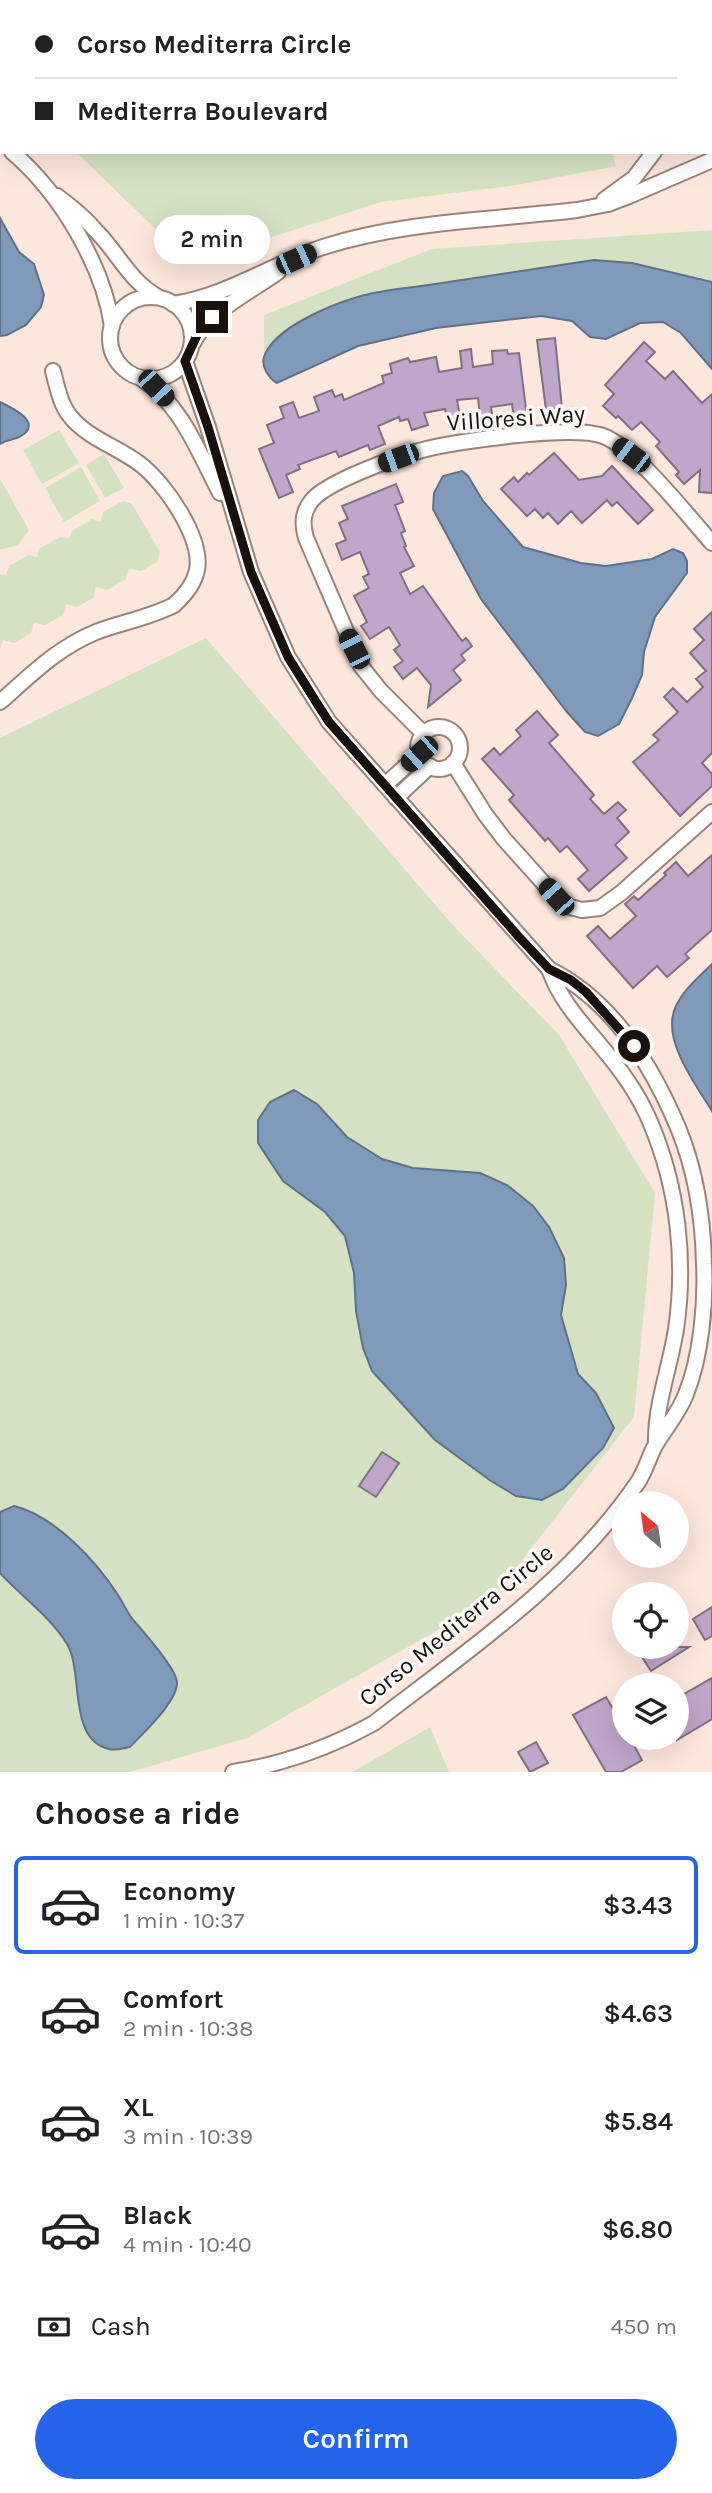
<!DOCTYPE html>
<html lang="en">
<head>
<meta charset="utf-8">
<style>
  :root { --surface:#fff; --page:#f6f6f6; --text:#202124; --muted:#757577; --line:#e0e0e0; --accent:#2563eb }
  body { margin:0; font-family:Karla,sans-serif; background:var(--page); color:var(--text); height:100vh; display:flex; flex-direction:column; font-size:26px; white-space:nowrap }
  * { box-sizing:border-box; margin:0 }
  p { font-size:23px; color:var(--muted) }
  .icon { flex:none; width:38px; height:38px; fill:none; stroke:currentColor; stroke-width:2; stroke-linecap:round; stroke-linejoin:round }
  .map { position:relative; height:1772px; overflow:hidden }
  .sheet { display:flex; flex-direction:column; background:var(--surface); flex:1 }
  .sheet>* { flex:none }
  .hud { position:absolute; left:0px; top:0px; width:712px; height:154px; box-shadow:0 7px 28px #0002; display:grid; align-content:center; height:154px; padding:0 35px; background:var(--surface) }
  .needle { width:46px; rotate:331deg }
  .tools { position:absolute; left:612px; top:1491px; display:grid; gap:14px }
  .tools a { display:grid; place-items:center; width:77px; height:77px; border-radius:50%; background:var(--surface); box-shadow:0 7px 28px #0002; font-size:35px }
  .end { position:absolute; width:32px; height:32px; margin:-16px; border:9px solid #18110d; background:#fff; box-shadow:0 0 0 4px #fff }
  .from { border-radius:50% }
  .bubble { position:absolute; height:49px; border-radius:24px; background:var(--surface); box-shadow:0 7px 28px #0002; font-size:23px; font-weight:600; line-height:49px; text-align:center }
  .car { position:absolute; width:21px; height:42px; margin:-21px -10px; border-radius:9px; box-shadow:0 0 5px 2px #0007; background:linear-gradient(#222 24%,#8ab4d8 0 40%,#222 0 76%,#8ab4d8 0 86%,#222 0) }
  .hud b { display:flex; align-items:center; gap:24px; height:66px; font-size:26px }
  .hud b+b { border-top:2px solid var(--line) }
  .hud i { width:18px; height:18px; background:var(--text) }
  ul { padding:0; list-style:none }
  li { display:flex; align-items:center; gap:21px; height:98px; margin:0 14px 10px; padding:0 21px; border:4px solid transparent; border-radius:10px }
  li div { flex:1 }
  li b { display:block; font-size:26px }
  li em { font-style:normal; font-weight:600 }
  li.on { border-color:var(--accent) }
  li>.icon { width:63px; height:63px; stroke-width:1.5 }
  h2 { padding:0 35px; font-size:32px; line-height:84px }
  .pay { display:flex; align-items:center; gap:18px; height:77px; padding:0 35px; font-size:26px }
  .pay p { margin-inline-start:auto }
  .action { display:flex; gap:14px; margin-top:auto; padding:14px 35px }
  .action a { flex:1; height:80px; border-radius:42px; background:var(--accent); color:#fff; font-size:28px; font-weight:600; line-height:80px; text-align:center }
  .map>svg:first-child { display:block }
  .green { fill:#d4e2c2 }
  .water { fill:#7f9abb; stroke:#607187; stroke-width:2 }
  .building { fill:#c0a6ca; stroke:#7e7282; stroke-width:2 }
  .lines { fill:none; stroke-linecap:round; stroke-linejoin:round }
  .minor-casing { stroke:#99847b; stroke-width:18 }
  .minor { stroke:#fff; stroke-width:14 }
  .route { stroke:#18110d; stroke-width:9 }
  .labels { text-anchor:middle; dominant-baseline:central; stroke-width:7; stroke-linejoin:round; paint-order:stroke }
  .street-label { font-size:24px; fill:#18110d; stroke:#fcf7f5 }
</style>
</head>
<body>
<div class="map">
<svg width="712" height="1772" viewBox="0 0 712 1772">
  <rect width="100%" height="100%" fill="#fde6dc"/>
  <!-- green -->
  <g class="green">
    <polygon points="76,152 612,152 616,166 517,185 381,202 191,263"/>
    <polygon points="712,230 712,341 626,297 446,304 264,356 264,315 432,249"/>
    <polygon points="59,430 79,463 42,484 23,450"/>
    <polygon points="104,454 124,488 105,498 86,465"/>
    <polygon points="81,467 100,501 64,522 45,488"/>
    <polygon points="0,479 29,530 18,545 2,549 0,549"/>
    <polygon points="123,501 132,504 160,552 157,562 141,571 129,569 126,579 107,590 96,587 93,598 77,607 66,604 63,615 45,625 34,623 31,633 14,643 3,640 0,650 0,574 6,575 9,566 28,555 37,557 39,549 60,537 69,539 72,531 92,519 101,522 103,512"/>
    <polygon points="206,638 450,922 559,1035 655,1193 634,1417 491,1600 247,1738 130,1772 0,1772 0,738"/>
    <polygon points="430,1727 449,1772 353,1772"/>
  </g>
  <!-- water -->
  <g class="water">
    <polygon points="46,0 247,0 248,2 45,2"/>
    <polygon points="0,218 19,252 34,264 44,295 41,307 26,325 7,335 0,336"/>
    <path d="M 594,260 L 632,263 L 712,282 L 712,369 L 681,333 L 663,322 L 640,323 L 606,339 L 590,337 L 572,321 L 541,316 L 436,328 L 358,346 L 277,383 C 269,379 261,366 264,357 C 274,327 333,304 361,296 C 385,289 411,288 435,284 C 488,276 541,268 594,260 Z"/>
    <path d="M 0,402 C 10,407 44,422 21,436 C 15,440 7,439 0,444 Z"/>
    <polygon points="462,471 468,476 483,501 523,547 581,563 606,566 652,559 673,549 683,553 687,561 687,573 655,617 644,652 642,675 632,698 619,724 598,736 585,732 567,712 481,599 433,509 434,493 443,476"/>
    <path d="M 712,964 L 712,1111 C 696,1085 660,1038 676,1006 C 684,989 699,977 712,964 Z"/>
    <polygon points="294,1090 317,1104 347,1137 382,1159 413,1168 480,1173 507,1185 533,1206 549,1227 564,1258 566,1285 561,1315 578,1374 596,1393 614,1428 603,1448 563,1489 542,1500 516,1496 491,1481 435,1440 372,1371 363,1348 356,1311 354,1273 345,1236 325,1212 283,1181 258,1143 258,1120 270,1102"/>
    <path d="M 14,1506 C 55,1516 96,1561 118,1595 C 124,1604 128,1615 135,1622 C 145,1634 177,1669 177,1683 C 177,1702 143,1733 130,1747 C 124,1748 115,1751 109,1749 C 67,1739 84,1672 67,1644 C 50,1616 21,1596 0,1573 L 0,1512 Z"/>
  </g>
  <!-- building -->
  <g class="building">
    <polygon points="555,338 562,408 546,410 537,340"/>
    <polygon points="644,342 655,352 646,361 665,379 673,371 702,403 712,394 712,493 699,492 700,470 684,484 676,475 679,472 656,446 660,442 641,422 632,430 618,416 616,418 603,406 614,394 605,385"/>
    <polygon points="471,349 473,367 493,364 492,351 507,350 508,354 519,353 527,417 514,419 512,404 491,407 492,414 480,416 478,398 457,400 461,423 448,425 445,409 424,413 428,425 412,430 408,419 400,421 399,417 378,426 385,444 370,450 368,445 339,457 336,451 298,465 300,469 286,475 293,492 279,498 259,449 274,443 267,425 284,418 280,407 293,402 299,418 319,411 314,397 332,390 335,397 342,394 344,400 384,383 382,376 392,373 390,364 408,358 410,362 436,357 439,372 462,368 460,351"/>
    <polygon points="554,453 579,480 602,476 612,466 653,510 638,524 617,502 612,506 607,500 582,523 571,511 558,524 548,513 543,518 535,509 527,516 501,489 514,477 518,482 527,473 529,475"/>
    <polygon points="396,484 403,502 395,505 405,531 401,533 406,546 404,547 414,566 400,573 410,594 423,586 462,641 466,638 472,646 461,655 465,660 453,670 461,680 428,707 431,685 417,668 403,679 394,667 403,661 394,650 400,645 389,627 370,639 361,626 367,622 354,596 369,588 363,577 369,574 360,552 342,560 336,544 346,540 339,523 348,519 342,506"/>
    <polygon points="712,612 712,753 702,763 712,774 712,786 680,816 633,762 659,740 653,735 678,712 664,697 673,688 687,702 703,687 696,679 706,671 690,653 704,640 694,629"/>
    <polygon points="537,711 558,735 549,743 594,795 590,799 604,814 618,802 626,810 617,818 629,832 615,845 627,858 589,891 578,879 588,870 567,846 560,852 548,838 545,841 509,800 514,795 482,759 494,748 500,755 521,736 516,730"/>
    <polygon points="712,855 712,930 685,954 689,958 667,977 657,966 633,988 587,936 598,926 610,939 636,916 625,904 634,896 638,900 666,875 664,873 676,862 688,876"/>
    <polygon points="382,1452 399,1463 376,1497 359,1486"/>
    <polygon points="712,1607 712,1636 705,1640 693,1619"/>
    <polygon points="645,1647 689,1647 651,1671 638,1651"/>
    <polygon points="712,1678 712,1719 677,1740 677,1698"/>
    <polygon points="606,1697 625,1729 625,1738 630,1738 642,1760 621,1772 606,1772 573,1715"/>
    <polygon points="536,1742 548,1763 530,1772 518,1752"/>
  </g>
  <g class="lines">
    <!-- minor casing -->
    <g class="minor-casing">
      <g id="minor">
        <polyline points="710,85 712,85"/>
        <polyline points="0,143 2,144"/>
        <path d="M 12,152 C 59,192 103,264 112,326"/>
        <path d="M 57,196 C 72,207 86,219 98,233 C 120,256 129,280 158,297"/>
        <polyline points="604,200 634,178 654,152"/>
        <circle cx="151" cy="338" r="41"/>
        <path d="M 173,304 C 226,296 273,264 323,247 C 405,221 492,220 577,210 L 608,204 L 629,196 L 712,160"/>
        <path d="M 193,343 C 209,311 249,293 278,272"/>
        <polyline points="185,361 208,427 251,572 288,657 329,722 549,969"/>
        <path d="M 142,379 C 181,404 199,453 220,493"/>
        <path d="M 0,702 C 31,675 57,648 96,632 C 122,622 149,618 174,605 C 184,596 194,585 197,570 C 203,538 165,483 140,464 C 118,447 87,438 70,416 C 60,404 57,386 53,371"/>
        <circle cx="439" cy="748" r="21"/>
        <path d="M 424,734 L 381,691 L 361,666 L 306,538 C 302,523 302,512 313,499 C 330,481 393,458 419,451 C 452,441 573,425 603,436 C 634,447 688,516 712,543"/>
        <polyline points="453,763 485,814 504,839 556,897 570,907 582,910 600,908 621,893 712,812"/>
        <polyline points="385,785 419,754"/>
        <polyline points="396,798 430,766"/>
        <path d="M 233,1772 C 284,1764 329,1748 374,1723 C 467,1651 571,1581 638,1482 C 646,1470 649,1456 656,1444 C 666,1427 679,1413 686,1394 C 701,1357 706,1303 704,1264 C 703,1219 696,1172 679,1130 C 653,1067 612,1000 549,969 C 562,1005 586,1027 609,1056 C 626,1077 641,1099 651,1124 C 678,1188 686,1261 676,1329 C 670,1368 655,1405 656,1444"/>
      </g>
    </g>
    <!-- minor -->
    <use href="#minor" class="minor"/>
  </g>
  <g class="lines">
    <!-- route -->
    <polyline class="route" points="212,317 200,329 185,361 208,427 251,572 288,657 318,705 329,722 519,937 549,969 571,980 586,992 634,1046"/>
  </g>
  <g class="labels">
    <!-- street labels -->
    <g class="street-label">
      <text transform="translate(516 418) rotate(-4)">Villoresi Way</text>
      <text transform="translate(456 1625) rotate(-39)">Corso Mediterra Circle</text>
    </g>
  </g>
</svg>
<div class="tools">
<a><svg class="needle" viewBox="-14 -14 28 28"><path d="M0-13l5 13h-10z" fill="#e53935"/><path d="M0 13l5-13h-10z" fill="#757577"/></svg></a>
<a><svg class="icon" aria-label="locate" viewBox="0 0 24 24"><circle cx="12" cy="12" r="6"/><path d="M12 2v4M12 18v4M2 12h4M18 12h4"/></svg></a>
<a><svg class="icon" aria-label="layers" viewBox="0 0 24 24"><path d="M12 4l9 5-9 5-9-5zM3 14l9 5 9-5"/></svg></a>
</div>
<i class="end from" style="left:634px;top:1046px"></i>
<i class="end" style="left:212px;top:317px"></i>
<div class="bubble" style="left:154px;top:215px;width:116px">2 min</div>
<i class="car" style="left:296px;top:259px;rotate:66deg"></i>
<i class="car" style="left:156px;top:388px;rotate:137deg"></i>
<i class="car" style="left:631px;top:455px;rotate:307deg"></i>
<i class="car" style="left:398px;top:458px;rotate:250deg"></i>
<i class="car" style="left:354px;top:649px;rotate:333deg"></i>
<i class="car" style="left:419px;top:754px;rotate:228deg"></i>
<i class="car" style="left:556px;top:897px;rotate:318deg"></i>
<div class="hud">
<b><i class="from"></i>Corso Mediterra Circle</b>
<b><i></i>Mediterra Boulevard</b>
</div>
</div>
<section class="sheet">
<h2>Choose a ride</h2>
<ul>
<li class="on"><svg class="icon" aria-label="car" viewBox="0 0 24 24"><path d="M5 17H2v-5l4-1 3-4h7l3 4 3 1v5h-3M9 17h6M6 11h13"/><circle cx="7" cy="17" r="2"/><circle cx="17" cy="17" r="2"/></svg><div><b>Economy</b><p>1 min · 10:37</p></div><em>$3.43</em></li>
<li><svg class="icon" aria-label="car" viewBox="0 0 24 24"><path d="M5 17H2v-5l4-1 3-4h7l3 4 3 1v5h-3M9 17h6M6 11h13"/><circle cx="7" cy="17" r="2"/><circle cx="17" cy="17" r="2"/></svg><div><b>Comfort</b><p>2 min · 10:38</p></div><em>$4.63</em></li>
<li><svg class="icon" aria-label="car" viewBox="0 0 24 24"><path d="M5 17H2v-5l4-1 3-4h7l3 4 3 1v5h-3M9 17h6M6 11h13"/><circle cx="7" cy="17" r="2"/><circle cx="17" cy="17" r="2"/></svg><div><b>XL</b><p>3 min · 10:39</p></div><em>$5.84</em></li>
<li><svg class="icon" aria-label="car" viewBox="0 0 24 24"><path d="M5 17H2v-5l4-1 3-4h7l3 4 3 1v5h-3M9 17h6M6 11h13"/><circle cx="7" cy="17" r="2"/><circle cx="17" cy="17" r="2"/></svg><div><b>Black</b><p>4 min · 10:40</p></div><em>$6.80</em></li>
</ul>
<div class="pay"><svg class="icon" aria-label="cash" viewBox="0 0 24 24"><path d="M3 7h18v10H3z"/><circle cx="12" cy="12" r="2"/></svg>Cash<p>450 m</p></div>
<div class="action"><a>Confirm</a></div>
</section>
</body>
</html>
